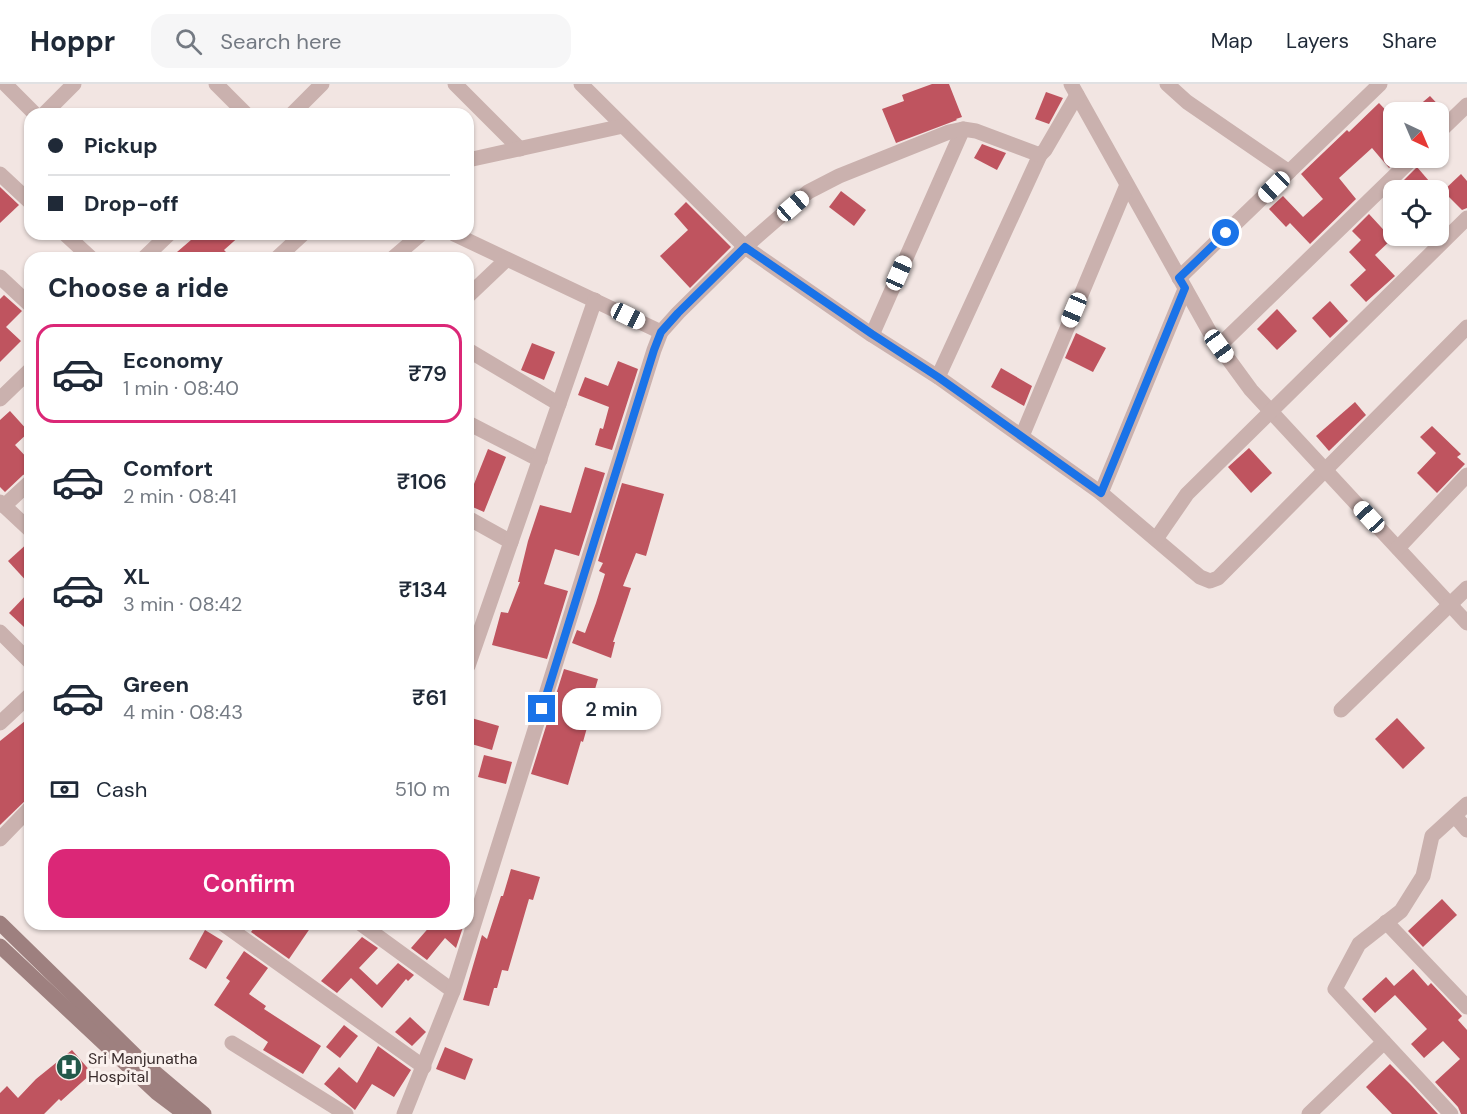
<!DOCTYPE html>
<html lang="en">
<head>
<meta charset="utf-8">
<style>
  :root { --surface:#fff; --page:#f6f6f7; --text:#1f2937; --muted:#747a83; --line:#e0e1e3; --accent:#db2777 }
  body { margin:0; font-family:"DM Sans",sans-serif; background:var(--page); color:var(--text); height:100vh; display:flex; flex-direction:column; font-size:22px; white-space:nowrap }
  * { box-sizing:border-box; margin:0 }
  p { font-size:20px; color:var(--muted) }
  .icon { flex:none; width:33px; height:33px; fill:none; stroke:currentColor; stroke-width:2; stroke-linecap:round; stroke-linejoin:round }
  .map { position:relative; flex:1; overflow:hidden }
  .drawer { position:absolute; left:24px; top:168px; width:450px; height:678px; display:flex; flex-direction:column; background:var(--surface); border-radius:18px; box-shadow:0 2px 4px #0004 }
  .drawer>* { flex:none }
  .top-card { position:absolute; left:24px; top:24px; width:450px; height:132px; border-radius:18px; box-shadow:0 2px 4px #0004; display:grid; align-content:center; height:132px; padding:0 24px; background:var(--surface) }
  .needle { width:39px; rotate:136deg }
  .fabs { position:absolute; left:1383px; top:18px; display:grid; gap:12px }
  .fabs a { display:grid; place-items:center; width:66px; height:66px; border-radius:12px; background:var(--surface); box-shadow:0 2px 4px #0004; font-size:30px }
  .end { position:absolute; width:27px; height:27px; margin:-14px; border:8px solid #1a73e8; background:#fff; box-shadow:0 0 0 3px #fff }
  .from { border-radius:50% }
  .bubble { position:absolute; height:42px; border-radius:18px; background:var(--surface); box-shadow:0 2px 4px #0004; font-size:20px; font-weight:600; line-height:42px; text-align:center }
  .car { position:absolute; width:18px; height:36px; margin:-18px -9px; border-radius:8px; box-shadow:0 0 4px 2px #0007; background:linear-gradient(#fff 24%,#345 0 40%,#fff 0 76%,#345 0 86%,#fff 0) }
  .top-card b { display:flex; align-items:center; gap:21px; height:57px; font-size:22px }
  .top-card b+b { border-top:2px solid var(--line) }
  .top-card i { width:15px; height:15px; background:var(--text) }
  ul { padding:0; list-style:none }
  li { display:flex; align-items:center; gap:18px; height:99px; margin:0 12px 9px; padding:0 12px; border:3px solid transparent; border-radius:18px }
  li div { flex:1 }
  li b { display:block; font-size:22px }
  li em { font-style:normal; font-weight:600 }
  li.current { border-color:var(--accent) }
  li>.icon { width:54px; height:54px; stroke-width:1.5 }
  h2 { padding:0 24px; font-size:27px; line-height:72px }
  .pay { display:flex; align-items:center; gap:15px; height:66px; padding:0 24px; font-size:22px }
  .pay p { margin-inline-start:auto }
  .primary-button { display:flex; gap:12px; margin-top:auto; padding:12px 24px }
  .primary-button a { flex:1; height:69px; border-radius:18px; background:var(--accent); color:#fff; font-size:24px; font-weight:600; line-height:69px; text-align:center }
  header { display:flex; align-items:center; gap:36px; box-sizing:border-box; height:84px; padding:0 30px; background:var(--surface); border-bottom:2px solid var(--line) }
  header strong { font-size:28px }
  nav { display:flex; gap:33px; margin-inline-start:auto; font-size:21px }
  .search { width:420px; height:54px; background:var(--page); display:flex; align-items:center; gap:15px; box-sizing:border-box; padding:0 21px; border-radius:18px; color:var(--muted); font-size:22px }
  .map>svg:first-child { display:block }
  .building { fill:#bf545f }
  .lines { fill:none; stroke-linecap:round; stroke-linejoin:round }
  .minor { stroke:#cab1ae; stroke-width:15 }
  .secondary { stroke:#9e807f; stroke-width:15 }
  .route { stroke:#1a73e8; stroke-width:8 }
  .labels { text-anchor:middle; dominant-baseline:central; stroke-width:6; stroke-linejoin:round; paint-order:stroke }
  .poi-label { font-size:16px; fill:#392c2c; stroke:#faf1ee; text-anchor:start }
</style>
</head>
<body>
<header>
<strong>Hoppr</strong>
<div class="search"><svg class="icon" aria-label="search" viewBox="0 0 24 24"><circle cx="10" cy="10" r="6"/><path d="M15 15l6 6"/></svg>Search here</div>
<nav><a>Map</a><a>Layers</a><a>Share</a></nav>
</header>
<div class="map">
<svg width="1467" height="1030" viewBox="0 0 1467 1030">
  <rect width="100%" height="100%" fill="#f2e5e2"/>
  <!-- building -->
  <g class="building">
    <polygon points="932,0 949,0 962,33 956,35 957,36 896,59 882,25 904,17 902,11"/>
    <polygon points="1046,8 1063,14 1049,40 1035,35"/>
    <polygon points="1430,12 1445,28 1411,28"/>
    <polygon points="1379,19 1394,35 1394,74 1400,74 1389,84 1372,64 1339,94 1356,115 1310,160 1290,139 1286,143 1269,125 1283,112 1303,133 1323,115 1301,90 1347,46 1349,48"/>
    <polygon points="982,60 1006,69 997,86 974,74"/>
    <polygon points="1417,83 1429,97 1419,106 1410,106 1402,98"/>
    <polygon points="1461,90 1467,97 1467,124 1462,126 1443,107"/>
    <polygon points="0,103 19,121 0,139"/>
    <polygon points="841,107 866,126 854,142 829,123"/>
    <polygon points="686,118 731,163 690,204 660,172 688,146 674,130"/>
    <polygon points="1369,130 1392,155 1375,171 1395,192 1366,218 1350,201 1366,186 1349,168 1361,156 1352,147"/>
    <polygon points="198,150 242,150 224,166 232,174 170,174"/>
    <polygon points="4,211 22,227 6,243 21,257 0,278 0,215"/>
    <polygon points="1330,217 1348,237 1330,254 1312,234"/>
    <polygon points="1277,225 1297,247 1277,266 1257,245"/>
    <polygon points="1076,249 1106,264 1093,288 1065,274"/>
    <polygon points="532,259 555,268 544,296 521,286"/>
    <polygon points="618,277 638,285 612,366 595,361 600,344 603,345 609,323 578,311 585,293 608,302"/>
    <polygon points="1001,284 1032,302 1024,322 991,303"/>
    <polygon points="1355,318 1366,331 1329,367 1316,352"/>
    <polygon points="10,327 29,348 15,361 30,377 30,388 23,391 5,408 0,403 0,336"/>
    <polygon points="1432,342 1461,370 1457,373 1465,380 1437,409 1417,389 1436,369 1420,353"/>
    <polygon points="1249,364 1272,389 1251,409 1228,383"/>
    <polygon points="488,365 506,373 484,428 468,421 468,404 472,405"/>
    <polygon points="585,383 605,389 579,472 555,465 544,500 568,507 547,575 492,561 501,528 508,529 520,498 518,498 528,457 540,421 571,429"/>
    <polygon points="622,399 664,410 646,472 636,469 623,502 631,504 613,558 615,558 611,574 572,559 577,546 585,549 596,519 605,490 599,487 603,479 598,477"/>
    <polygon points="30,457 30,501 8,477"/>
    <polygon points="30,507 30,537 24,543 9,529"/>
    <polygon points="564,585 598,595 585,639 588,640 583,658 581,657 568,701 531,690"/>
    <polygon points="30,633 30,712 0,741 0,657"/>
    <polygon points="468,633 499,642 492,666 468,659"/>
    <polygon points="1397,634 1425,664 1403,685 1375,655"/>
    <polygon points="484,671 512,678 506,700 478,693"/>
    <polygon points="511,785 540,793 533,816 529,815 508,887 502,886 497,904 494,904 489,922 463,916 482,851 487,855 501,812 503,812"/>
    <polygon points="1442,815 1457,831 1423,863 1408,847"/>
    <polygon points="257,840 313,840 289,875 251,848"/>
    <polygon points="432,840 464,840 456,864 445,854 427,876 411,864"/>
    <polygon points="205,846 223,857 206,885 189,875"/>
    <polygon points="362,853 378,864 359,884 377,901 398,879 414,891 408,897 406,895 382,924 351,894 337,909 321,897"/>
    <polygon points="244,867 268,884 249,910 266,922 264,925 321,962 303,990 263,966 268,958 214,921 230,897 226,894"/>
    <polygon points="1413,885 1428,902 1431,899 1462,932 1458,936 1467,946 1467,1030 1461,1030 1458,1023 1435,998 1460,975 1443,957 1424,974 1411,960 1427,945 1395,911 1375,929 1362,915 1386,893 1394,902"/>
    <polygon points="410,933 426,948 412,962 395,948"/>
    <polygon points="344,941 358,952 340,974 326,963"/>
    <polygon points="378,962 411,986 394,1013 372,1000 355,1026 324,1000 339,983 357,999"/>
    <polygon points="445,963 473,975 465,996 436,985"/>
    <polygon points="72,966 92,989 61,1017 59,1015 44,1030 0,1030 0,1009 7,1002 18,1014 36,995"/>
    <polygon points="1390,980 1410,1000 1438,1030 1392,1030 1366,1003"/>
  </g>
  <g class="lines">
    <!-- minor -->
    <g class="minor">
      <polyline points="5,0 35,30"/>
      <polyline points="216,0 246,30"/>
      <polyline points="455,0 520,65"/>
      <polyline points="581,0 745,163 872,251 938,293 1101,409 1200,493 1210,497 1218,494 1467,243"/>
      <polyline points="1071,0 1213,254 1251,306 1467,539"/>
      <polyline points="1167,0 1187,18 1289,88"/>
      <polyline points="44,30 74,0"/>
      <polyline points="292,30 322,0"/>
      <polyline points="1438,49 1467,21"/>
      <polyline points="468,76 623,42"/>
      <polyline points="0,90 30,118"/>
      <polyline points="65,150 91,174"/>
      <polyline points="454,150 661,248"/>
      <polyline points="144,174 169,150"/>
      <polyline points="277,174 303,150"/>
      <polyline points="393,174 421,150"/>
      <polyline points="0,193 30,221"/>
      <polyline points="1179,194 1380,0"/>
      <polyline points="468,212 506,176"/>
      <polyline points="872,251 963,45"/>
      <polyline points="1219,262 1413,74"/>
      <polyline points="468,266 559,320"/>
      <polyline points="938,293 1040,71"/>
      <polyline points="0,315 30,286"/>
      <polyline points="468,339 540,376"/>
      <polyline points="1022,352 1127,101"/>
      <polyline points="1101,409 1185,205"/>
      <polyline points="0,418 30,446"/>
      <polyline points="4,422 30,398"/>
      <polyline points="468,434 511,458"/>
      <polyline points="1156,455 1187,410 1467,134"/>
      <polyline points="1398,464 1467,391"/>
      <polyline points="0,548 30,578"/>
      <polyline points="468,582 595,216"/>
      <polyline points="1341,626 1467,504"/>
      <polyline points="0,639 30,611"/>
      <polyline points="1455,732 1467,746"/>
      <polyline points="0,755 30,724"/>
      <polyline points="1386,838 1467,923"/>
      <polyline points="223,840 424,983"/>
      <polyline points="361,840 453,907"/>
      <polyline points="232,959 346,1030"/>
      <polyline points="404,1030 453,907 654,266 661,248 678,229 745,163 808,108 839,92 949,48 963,45 976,47 1040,71 1045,66 1077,11"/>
      <polyline points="1309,1030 1384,958"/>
      <polyline points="1451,1030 1335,905 1359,860 1401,827 1423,792 1432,752 1467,720"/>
    </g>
    <!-- secondary -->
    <g class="secondary">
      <polyline points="0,839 139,975 204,1030"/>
      <polyline points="0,862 157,1009 185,1030"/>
    </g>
  </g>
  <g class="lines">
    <!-- route -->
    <polyline class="route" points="542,625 654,266 661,248 678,229 745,163 872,250 938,293 1101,409 1185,204 1179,194 1226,149"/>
  </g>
  <!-- icons -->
  <defs>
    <g id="hospital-disc" transform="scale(1.35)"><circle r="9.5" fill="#23594a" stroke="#faf1ee"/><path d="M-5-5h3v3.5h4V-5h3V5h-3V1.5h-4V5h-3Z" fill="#fff"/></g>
  </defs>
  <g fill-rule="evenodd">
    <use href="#hospital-disc" x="69" y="983"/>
  </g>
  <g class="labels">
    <!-- poi labels -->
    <g class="poi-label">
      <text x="88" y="974">Sri Manjunatha<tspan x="88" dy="18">Hospital</tspan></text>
    </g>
  </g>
</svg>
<div class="fabs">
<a><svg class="needle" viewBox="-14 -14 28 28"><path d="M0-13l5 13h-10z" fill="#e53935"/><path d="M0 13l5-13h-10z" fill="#747a83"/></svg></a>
<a><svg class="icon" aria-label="locate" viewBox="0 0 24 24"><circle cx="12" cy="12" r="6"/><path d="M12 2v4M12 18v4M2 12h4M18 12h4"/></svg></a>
</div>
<i class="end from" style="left:1226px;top:149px"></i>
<i class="end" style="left:542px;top:625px"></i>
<div class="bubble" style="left:562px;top:604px;width:99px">2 min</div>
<i class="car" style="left:1274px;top:103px;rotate:226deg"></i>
<i class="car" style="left:793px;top:122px;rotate:49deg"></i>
<i class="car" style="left:899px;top:189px;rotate:24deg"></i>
<i class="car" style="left:1074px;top:226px;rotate:203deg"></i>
<i class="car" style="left:628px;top:232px;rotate:116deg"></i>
<i class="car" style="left:1219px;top:262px;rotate:144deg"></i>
<i class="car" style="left:1369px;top:433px;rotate:317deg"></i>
<div class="top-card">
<b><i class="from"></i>Pickup</b>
<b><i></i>Drop-off</b>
</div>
<section class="drawer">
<h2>Choose a ride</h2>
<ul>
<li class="current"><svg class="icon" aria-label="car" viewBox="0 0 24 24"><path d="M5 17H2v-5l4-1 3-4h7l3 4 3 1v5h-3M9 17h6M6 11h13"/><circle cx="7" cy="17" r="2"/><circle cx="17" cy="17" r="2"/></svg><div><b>Economy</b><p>1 min · 08:40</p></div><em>₹79</em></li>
<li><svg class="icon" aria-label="car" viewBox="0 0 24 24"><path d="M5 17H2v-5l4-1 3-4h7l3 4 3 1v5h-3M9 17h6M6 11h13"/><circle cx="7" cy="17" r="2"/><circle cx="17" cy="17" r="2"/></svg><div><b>Comfort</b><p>2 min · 08:41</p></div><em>₹106</em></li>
<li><svg class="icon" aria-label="car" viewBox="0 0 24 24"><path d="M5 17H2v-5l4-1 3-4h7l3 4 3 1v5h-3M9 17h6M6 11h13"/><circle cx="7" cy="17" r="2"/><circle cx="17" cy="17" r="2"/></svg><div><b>XL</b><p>3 min · 08:42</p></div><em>₹134</em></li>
<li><svg class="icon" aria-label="car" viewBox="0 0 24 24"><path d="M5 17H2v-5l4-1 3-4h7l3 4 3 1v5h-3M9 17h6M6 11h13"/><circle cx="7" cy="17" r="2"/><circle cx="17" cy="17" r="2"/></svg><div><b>Green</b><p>4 min · 08:43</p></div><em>₹61</em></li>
</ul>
<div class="pay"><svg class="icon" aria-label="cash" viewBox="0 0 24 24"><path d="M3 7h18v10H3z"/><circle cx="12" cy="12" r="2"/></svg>Cash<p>510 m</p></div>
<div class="primary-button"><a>Confirm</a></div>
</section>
</div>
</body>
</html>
